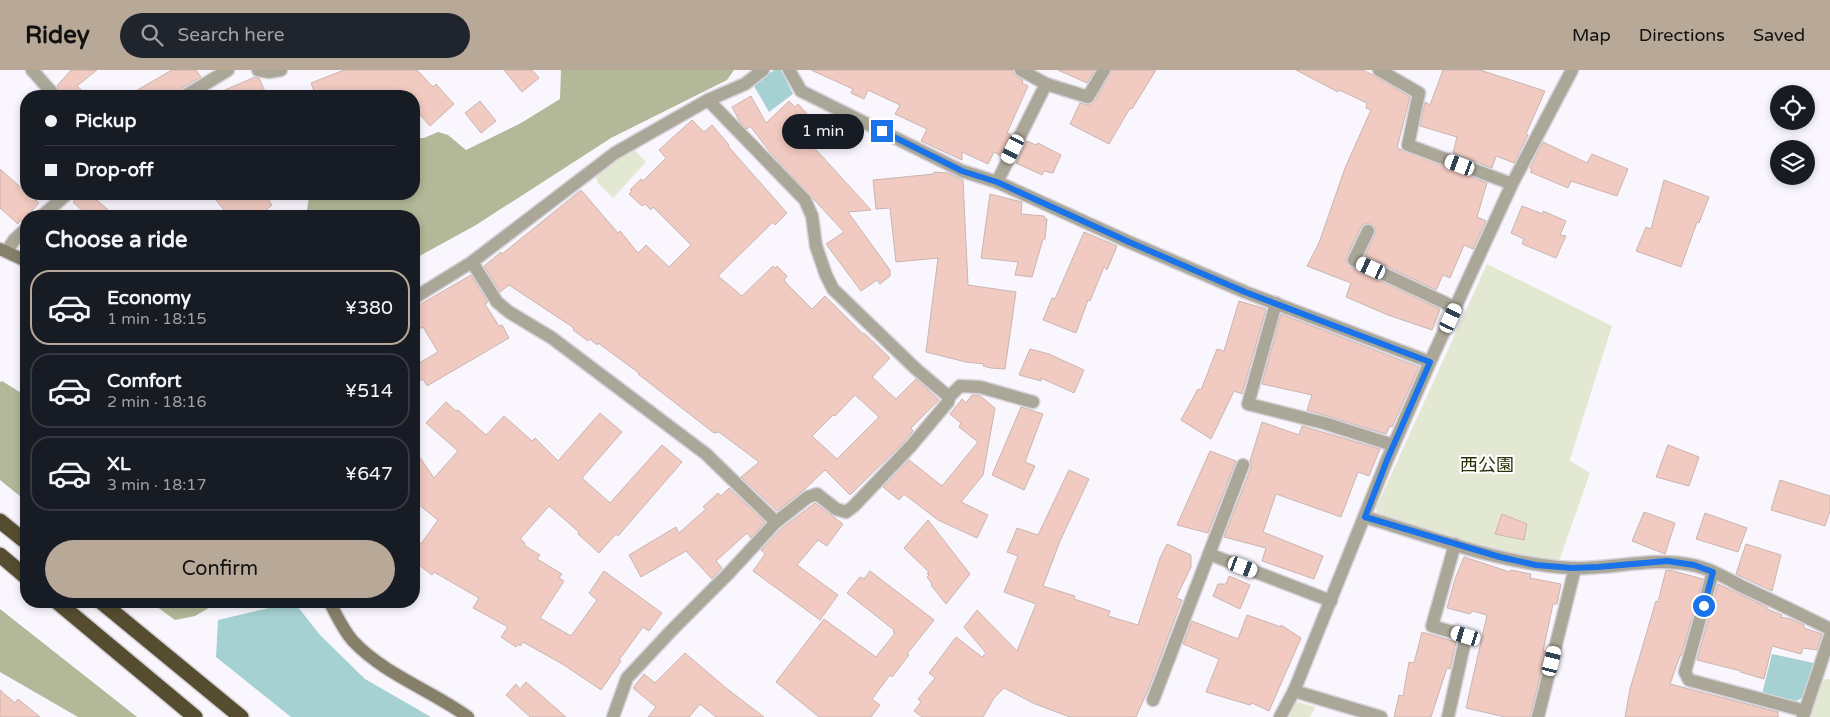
<!DOCTYPE html>
<html lang="en">
<head>
<meta charset="utf-8">
<style>
  :root { --surface:#171b24; --page:#20242c; --text:#f1f3f6; --muted:#9ea1a6; --line:#363941; --accent:#b7a898 }
  body { margin:0; font-family:"Varela Round","Noto Sans JP",sans-serif; background:var(--page); color:var(--text); height:100vh; display:flex; flex-direction:column; font-size:19px; white-space:nowrap }
  * { box-sizing:border-box; margin:0 }
  p { font-size:16px; color:var(--muted) }
  .icon { flex:none; width:28px; height:28px; fill:none; stroke:currentColor; stroke-width:2; stroke-linecap:round; stroke-linejoin:round }
  .map { position:relative; flex:1; overflow:hidden }
  .drawer { position:absolute; left:20px; top:140px; width:400px; height:398px; display:flex; flex-direction:column; background:var(--surface); border-radius:20px; box-shadow:0 2px 8px #0003 }
  .drawer>* { flex:none }
  .top-card { position:absolute; left:20px; top:20px; width:400px; height:110px; border-radius:20px; box-shadow:0 2px 8px #0003; display:grid; align-content:center; height:110px; padding:0 25px; background:var(--surface) }
  .tools { position:absolute; left:1770px; top:15px; display:grid; gap:10px }
  .tools a { display:grid; place-items:center; width:45px; height:45px; border-radius:50%; background:var(--surface); box-shadow:0 2px 8px #0003; font-size:25px }
  .end { position:absolute; width:22px; height:22px; margin:-11px; border:6px solid #1a73e8; background:#fff; box-shadow:0 0 0 2px #fff }
  .from { border-radius:50% }
  .bubble { position:absolute; height:35px; border-radius:18px; background:var(--surface); box-shadow:0 2px 8px #0003; font-size:16px; font-weight:600; line-height:35px; text-align:center }
  .car { position:absolute; width:15px; height:30px; margin:-15px -8px; border-radius:6px; box-shadow:0 0 4px 1px #0007; background:linear-gradient(#fff 24%,#345 0 40%,#fff 0 76%,#345 0 86%,#fff 0) }
  .top-card b { display:flex; align-items:center; gap:18px; height:48px; font-size:19px }
  .top-card b+b { border-top:1px solid var(--line) }
  .top-card i { width:12px; height:12px; background:var(--text) }
  ul { padding:0; list-style:none }
  li { display:flex; align-items:center; gap:15px; height:75px; margin:0 10px 8px; padding:0 15px; border:2px solid var(--line); border-radius:20px }
  li div { flex:1 }
  li b { display:block; font-size:19px }
  li em { font-style:normal; font-weight:600 }
  li.active { border-color:var(--accent) }
  li>.icon { width:45px; height:45px; stroke-width:1.5 }
  h2 { padding:0 25px; font-size:22px; line-height:60px }
  .primary-button { display:flex; gap:10px; margin-top:auto; padding:10px 25px }
  .primary-button a { flex:1; height:58px; border-radius:30px; background:var(--accent); color:#111; font-size:20px; font-weight:600; line-height:58px; text-align:center }
  header { display:flex; align-items:center; gap:30px; box-sizing:border-box; height:70px; padding:0 25px; background:var(--accent); color:#111 }
  header strong { font-size:24px }
  nav { display:flex; gap:28px; margin-inline-start:auto; font-size:18px }
  .search { width:350px; height:45px; background:var(--page); display:flex; align-items:center; gap:12px; box-sizing:border-box; padding:0 18px; border-radius:28px; color:var(--muted); font-size:19px }
  .map>svg:first-child { display:block }
  .green { fill:#e3e8d2 }
  .forest { fill:#b2b898 }
  .water { fill:#a5d1d2 }
  .building { fill:#f1cac1; stroke:#c9b6b1; fill-rule:evenodd }
  .lines { fill:none; stroke-linecap:round; stroke-linejoin:round }
  .street-casing { stroke:#d5d2d9; stroke-width:15 }
  .secondary-casing { stroke:#d5d2d9; stroke-width:15 }
  .highway-casing { stroke:#d5d2d9; stroke-width:18 }
  .street { stroke:#aba798; stroke-width:12 }
  .secondary { stroke:#86806b; stroke-width:12 }
  .highway { stroke:#564d30; stroke-width:15 }
  .route { stroke:#1a73e8; stroke-width:6 }
  .labels { text-anchor:middle; dominant-baseline:central; stroke-width:4; stroke-linejoin:round; paint-order:stroke }
  .park-label { font-size:18px; fill:#2e330a; stroke:#fff }
</style>
</head>
<body>
<header>
<strong>Ridey</strong>
<div class="search"><svg class="icon" aria-label="search" viewBox="0 0 24 24"><circle cx="10" cy="10" r="6"/><path d="M15 15l6 6"/></svg>Search here</div>
<nav><a>Map</a><a>Directions</a><a>Saved</a></nav>
</header>
<div class="map">
<svg width="1830" height="647" viewBox="0 0 1830 647">
  <rect width="100%" height="100%" fill="#f9f6fd"/>
  <!-- green -->
  <g class="green">
    <polygon points="633,78 646,92 613,128 598,113 596,106"/>
    <polygon points="1487,194 1612,256 1570,389 1569,390 1590,403 1558,494 1527,491 1378,446 1376,438"/>
    <polygon points="1826,609 1830,609 1830,647 1810,647 1820,614"/>
    <polygon points="1298,632 1315,637 1310,647 1288,647 1292,636"/>
  </g>
  <!-- forest -->
  <g class="forest">
    <polygon points="561,0 734,0 727,10 611,68 476,155 414,189 414,146 306,146 309,127 313,124 414,124 414,68 424,68 438,62 448,65 466,80 521,53 560,29"/>
    <polygon points="2,311 26,326 26,431 0,410 0,312"/>
    <polygon points="149,531 221,531 195,546 175,550"/>
    <polygon points="0,539 137,647 78,647 0,602"/>
  </g>
  <!-- water -->
  <g class="water">
    <polygon points="774,0 781,0 793,24 769,42 754,16"/>
    <polygon points="294,532 320,565 365,609 431,647 291,647 216,587 218,550"/>
    <polygon points="1772,584 1814,593 1804,627 1796,631 1762,624"/>
  </g>
  <!-- building -->
  <g class="building">
    <polygon points="71,0 97,0 77,16 88,26 63,26 61,21 57,16"/>
    <polygon points="172,0 196,0 201,7 180,19 177,26 127,26"/>
    <polygon points="344,0 417,0 433,17 436,14 454,34 430,56 414,38 414,26 316,26 311,13"/>
    <polygon points="504,0 532,0 539,8 522,22"/>
    <polygon points="811,0 1013,0 1014,5 1023,10 1022,13 1028,16 1007,63 1011,65 1001,86 994,82 988,94 962,82 962,90 921,71 927,59 895,44 900,35 868,20 864,29 851,23 853,19"/>
    <polygon points="1058,0 1095,0 1087,13"/>
    <polygon points="1112,0 1156,0 1132,39 1130,38 1109,74 1070,54 1080,33 1089,35 1095,31"/>
    <polygon points="1296,0 1363,0 1373,5 1410,27 1397,78 1487,113 1477,147 1486,151 1473,179 1464,175 1450,208 1443,205 1436,220 1365,186 1375,164 1375,157 1371,154 1364,154 1361,157 1347,186 1346,191 1351,197 1440,239 1432,260 1388,245 1346,227 1351,213 1307,196 1319,173 1345,98 1371,40 1366,38 1367,33 1339,20 1338,22"/>
    <polygon points="1443,0 1480,0 1545,21 1526,64 1528,65 1514,93 1496,86 1492,98 1453,83 1457,67 1420,56 1425,32 1430,35"/>
    <polygon points="255,7 259,8 267,26 200,26 209,21 211,26"/>
    <polygon points="751,26 766,53 789,31 795,37 798,34 810,47 798,60 871,140 848,142 890,200 890,206 880,214 877,210 861,221 826,174 844,162 770,82 750,56 747,59 740,52 732,37"/>
    <polygon points="480,31 496,51 481,63 465,43"/>
    <path d="M 692,50 L 704,62 L 712,55 L 729,75 L 728,76 L 787,143 L 775,155 L 773,152 L 718,206 L 742,226 L 773,196 L 775,198 L 777,196 L 787,206 L 784,210 L 787,214 L 812,239 L 825,226 L 863,264 L 864,263 L 890,288 L 872,307 L 896,329 L 916,309 L 939,330 L 911,358 L 913,361 L 905,371 L 850,425 L 825,400 L 805,419 L 777,441 L 741,407 L 759,392 L 719,362 L 714,363 L 638,304 L 639,303 L 598,273 L 597,275 L 590,269 L 588,271 L 573,260 L 574,258 L 509,215 L 500,222 L 484,196 L 501,182 L 502,184 L 581,120 L 618,163 L 620,161 L 638,183 L 646,175 L 669,197 L 691,175 L 653,137 L 651,140 L 645,134 L 642,136 L 629,124 L 632,121 L 630,120 L 641,109 L 643,111 L 666,88 L 659,80 ZM 855,325 L 879,347 L 837,389 L 812,366 L 833,345 L 835,346 Z"/>
    <polygon points="1027,71 1036,75 1038,73 1061,85 1053,103 1044,101 1042,105 1016,93"/>
    <polygon points="1543,72 1587,93 1592,84 1628,99 1617,126 1571,111 1568,118 1530,102 1532,99 1530,98"/>
    <polygon points="0,99 26,122 26,124 29,124 39,133 22,152 21,150 18,154 0,138"/>
    <polygon points="934,102 948,103 963,110 968,215 1016,222 1005,299 991,298 983,296 984,294 966,292 926,282 938,188 896,192 890,138 876,139 873,110 934,104"/>
    <polygon points="1664,110 1709,127 1699,153 1697,152 1681,197 1636,181 1646,157 1651,159"/>
    <polygon points="81,124 90,124 115,146 88,146 73,132"/>
    <polygon points="211,124 265,124 272,135 267,139 272,146 229,146"/>
    <polygon points="990,124 1022,132 1021,144 1044,146 1045,149 1047,149 1045,169 1043,169 1032,207 1015,205 1018,192 981,188"/>
    <polygon points="1522,136 1543,144 1543,141 1566,151 1560,165 1566,166 1556,188 1522,174 1524,169 1511,163"/>
    <polygon points="1084,162 1117,176 1107,200 1104,197 1090,231 1088,230 1076,263 1043,250 1052,228 1055,229"/>
    <polygon points="471,205 488,232 485,234 499,256 502,255 509,268 427,316 423,309 414,315 414,296 438,282 423,257 414,262 414,238"/>
    <polygon points="1239,231 1266,239 1242,324 1234,321 1211,369 1181,350 1198,319 1201,320 1217,279 1224,281"/>
    <polygon points="1281,244 1419,297 1392,357 1390,356 1386,364 1307,340 1312,325 1262,314"/>
    <polygon points="1030,279 1049,284 1084,300 1074,323 1041,308 1041,311 1019,305"/>
    <polygon points="972,325 979,325 995,338 983,405 961,432 988,445 977,468 938,450 904,424 899,430 883,417 909,390 942,416 978,372 959,357 961,353 950,344 962,329 966,333"/>
    <polygon points="446,332 456,341 458,340 486,365 504,346 532,371 535,368 558,391 600,343 622,362 582,408 610,433 662,375 682,392 618,466 616,464 599,483 578,464 579,462 549,436 520,469 525,473 524,475 540,485 537,489 562,504 559,508 564,511 540,548 571,566 597,530 589,523 604,501 662,543 649,561 643,557 619,590 621,591 601,620 564,595 523,572 520,576 518,574 516,577 501,567 508,557 473,538 479,528 434,502 432,505 414,491 414,468 421,474 438,450 414,431 414,379 434,408 458,381 426,353"/>
    <polygon points="1021,337 1043,344 1025,392 1035,396 1024,420 992,405"/>
    <polygon points="1262,352 1299,365 1302,356 1380,379 1369,406 1358,402 1341,447 1276,424 1263,462 1323,486 1314,509 1262,491 1266,478 1224,467 1251,398 1250,391"/>
    <polygon points="1668,375 1699,387 1689,416 1656,407"/>
    <polygon points="1210,381 1236,391 1208,463 1177,455"/>
    <polygon points="1069,400 1089,409 1060,471 1043,516 1075,526 1074,529 1110,541 1108,546 1138,555 1160,488 1167,474 1191,485 1191,497 1176,528 1182,530 1148,620 1136,647 1070,647 1035,634 1004,618 994,628 983,647 922,647 914,641 921,632 918,629 935,608 929,603 956,567 982,587 986,583 964,557 977,540 1017,581 1036,534 1004,522 1018,486 1007,482 1017,458 1038,465"/>
    <polygon points="1780,410 1830,426 1830,441 1825,456 1771,440"/>
    <polygon points="729,418 765,452 751,468 747,463 716,491 722,498 712,509 686,481 641,507 629,485 676,457 679,463 706,439 703,437 718,423 721,426"/>
    <polygon points="815,433 843,454 827,476 818,470 797,495 838,525 820,550 753,501 765,484 761,480 782,458"/>
    <polygon points="1644,442 1675,453 1665,484 1632,471"/>
    <polygon points="1705,443 1747,458 1738,482 1696,469"/>
    <polygon points="1502,444 1527,454 1524,470 1495,464"/>
    <polygon points="928,450 970,504 946,534 931,515 932,514 927,507 929,505 927,503 929,502 904,478"/>
    <polygon points="1746,474 1781,485 1772,521 1736,504"/>
    <polygon points="1464,487 1510,502 1511,500 1531,504 1530,508 1561,514 1557,534 1553,534 1543,581 1546,581 1530,647 1505,647 1466,638 1487,545 1472,541 1470,544 1447,538 1455,509"/>
    <polygon points="1666,500 1673,501 1703,509 1681,586 1680,586 1670,614 1778,642 1778,647 1625,647 1630,619 1656,531 1658,532"/>
    <polygon points="870,501 934,550 907,584 909,585 892,607 890,605 872,629 880,635 871,647 819,647 776,612 824,549 876,587 895,563 893,562 894,560 847,523 860,507 864,509"/>
    <polygon points="1229,506 1250,515 1240,539 1213,526 1218,514 1226,514"/>
    <polygon points="1718,514 1767,537 1767,539 1782,545 1781,547 1791,549 1804,555 1804,558 1822,564 1817,580 1803,578 1801,584 1772,576 1764,609 1740,602 1741,601 1697,590"/>
    <polygon points="1247,545 1281,557 1281,555 1301,568 1269,641 1252,633 1250,635 1206,622 1219,589 1183,574 1192,551 1238,569"/>
    <polygon points="1422,562 1456,572 1450,599 1447,598 1431,647 1394,647 1399,625 1403,626 1409,592 1414,593"/>
    <polygon points="685,583 726,618 764,647 716,647 700,634 689,647 648,647 656,637 633,618 644,604 655,613"/>
    <polygon points="526,612 566,647 530,647 506,625 516,614 520,619"/>
    <polygon points="0,620 15,633 18,629 40,647 0,647"/>
  </g>
  <g class="lines">
    <!-- street casing -->
    <g class="street-casing">
      <g id="street">
        <polyline points="32,0 55,26"/>
        <polyline points="258,0 269,2 281,0"/>
        <polyline points="789,0 801,21 962,101 997,112 1129,172 1245,222 1430,292"/>
        <polyline points="1379,0 1419,23 1408,75 1512,114"/>
        <polyline points="1046,14 1088,27 1104,0"/>
        <polyline points="185,26 228,0"/>
        <polyline points="708,30 805,130 812,146 816,176 826,205 833,219 916,299 949,327 948,332 911,376 854,436 846,442 836,439 817,424 808,427 776,452"/>
        <polyline points="997,112 1046,14 1021,0"/>
        <polyline points="42,146 67,124"/>
        <polyline points="1368,161 1354,190 1456,238"/>
        <polyline points="7,181 14,170 26,159"/>
        <polyline points="472,192 497,232 509,242 552,268 706,384 776,452 729,503 671,561 627,608 613,647"/>
        <polyline points="414,228 472,192 615,83 708,30 745,14 763,0"/>
        <polyline points="1276,233 1248,334 1324,353 1393,375"/>
        <polyline points="949,327 960,316 980,317 1033,332"/>
        <path d="M 1365,447 C 1432,467 1501,494 1571,498 C 1613,500 1650,486 1692,495 C 1709,498 1726,508 1741,516 C 1771,530 1800,544 1830,559"/>
        <polyline points="1209,484 1243,395"/>
        <polyline points="1713,502 1685,602 1689,610 1805,641"/>
        <polyline points="1294,621 1381,647"/>
        <polyline points="1153,630 1209,484 1331,531"/>
        <polyline points="1280,647 1294,621 1387,390 1430,292 1512,114 1572,0"/>
        <polyline points="1448,647 1466,566 1432,556 1455,474"/>
        <polyline points="1538,647 1575,498"/>
        <polyline points="1803,647 1830,566"/>
      </g>
    </g>
    <!-- secondary casing -->
    <g class="secondary-casing">
      <g id="secondary">
        <polyline points="0,179 26,191"/>
        <path d="M 329,531 C 336,544 343,560 353,571 C 385,605 431,620 468,647"/>
      </g>
    </g>
    <!-- highway casing -->
    <g class="highway-casing">
      <g id="highway">
        <polyline points="0,451 26,472"/>
        <polyline points="0,485 26,507"/>
        <polyline points="56,531 195,647"/>
        <polyline points="100,531 241,647"/>
      </g>
    </g>
    <!-- street -->
    <use href="#street" class="street"/>
    <!-- secondary -->
    <use href="#secondary" class="secondary"/>
    <!-- highway -->
    <use href="#highway" class="highway"/>
  </g>
  <g class="lines">
    <!-- route -->
    <polyline class="route" points="882,61 962,101 997,112 1129,172 1245,222 1430,292 1387,390 1365,447 1500,487 1536,495 1572,498 1598,497 1667,491 1694,495 1713,502 1704,536"/>
  </g>
  <g class="labels">
    <!-- park labels -->
    <g class="park-label">
      <text x="1487" y="395">西公園</text>
    </g>
  </g>
</svg>
<div class="tools">
<a><svg class="icon" aria-label="locate" viewBox="0 0 24 24"><circle cx="12" cy="12" r="6"/><path d="M12 2v4M12 18v4M2 12h4M18 12h4"/></svg></a>
<a><svg class="icon" aria-label="layers" viewBox="0 0 24 24"><path d="M12 4l9 5-9 5-9-5zM3 14l9 5 9-5"/></svg></a>
</div>
<i class="end from" style="left:1704px;top:536px"></i>
<i class="end" style="left:882px;top:61px"></i>
<div class="bubble" style="left:782px;top:44px;width:82px">1 min</div>
<i class="car" style="left:1013px;top:79px;rotate:207deg"></i>
<i class="car" style="left:1460px;top:95px;rotate:290deg"></i>
<i class="car" style="left:1371px;top:198px;rotate:295deg"></i>
<i class="car" style="left:1451px;top:248px;rotate:25deg"></i>
<i class="car" style="left:1243px;top:497px;rotate:111deg"></i>
<i class="car" style="left:1466px;top:566px;rotate:287deg"></i>
<i class="car" style="left:1552px;top:591px;rotate:14deg"></i>
<div class="top-card">
<b><i class="from"></i>Pickup</b>
<b><i></i>Drop-off</b>
</div>
<section class="drawer">
<h2>Choose a ride</h2>
<ul>
<li class="active"><svg class="icon" aria-label="car" viewBox="0 0 24 24"><path d="M5 17H2v-5l4-1 3-4h7l3 4 3 1v5h-3M9 17h6M6 11h13"/><circle cx="7" cy="17" r="2"/><circle cx="17" cy="17" r="2"/></svg><div><b>Economy</b><p>1 min · 18:15</p></div><em>¥380</em></li>
<li><svg class="icon" aria-label="car" viewBox="0 0 24 24"><path d="M5 17H2v-5l4-1 3-4h7l3 4 3 1v5h-3M9 17h6M6 11h13"/><circle cx="7" cy="17" r="2"/><circle cx="17" cy="17" r="2"/></svg><div><b>Comfort</b><p>2 min · 18:16</p></div><em>¥514</em></li>
<li><svg class="icon" aria-label="car" viewBox="0 0 24 24"><path d="M5 17H2v-5l4-1 3-4h7l3 4 3 1v5h-3M9 17h6M6 11h13"/><circle cx="7" cy="17" r="2"/><circle cx="17" cy="17" r="2"/></svg><div><b>XL</b><p>3 min · 18:17</p></div><em>¥647</em></li>
</ul>
<div class="primary-button"><a>Confirm</a></div>
</section>
</div>
</body>
</html>
